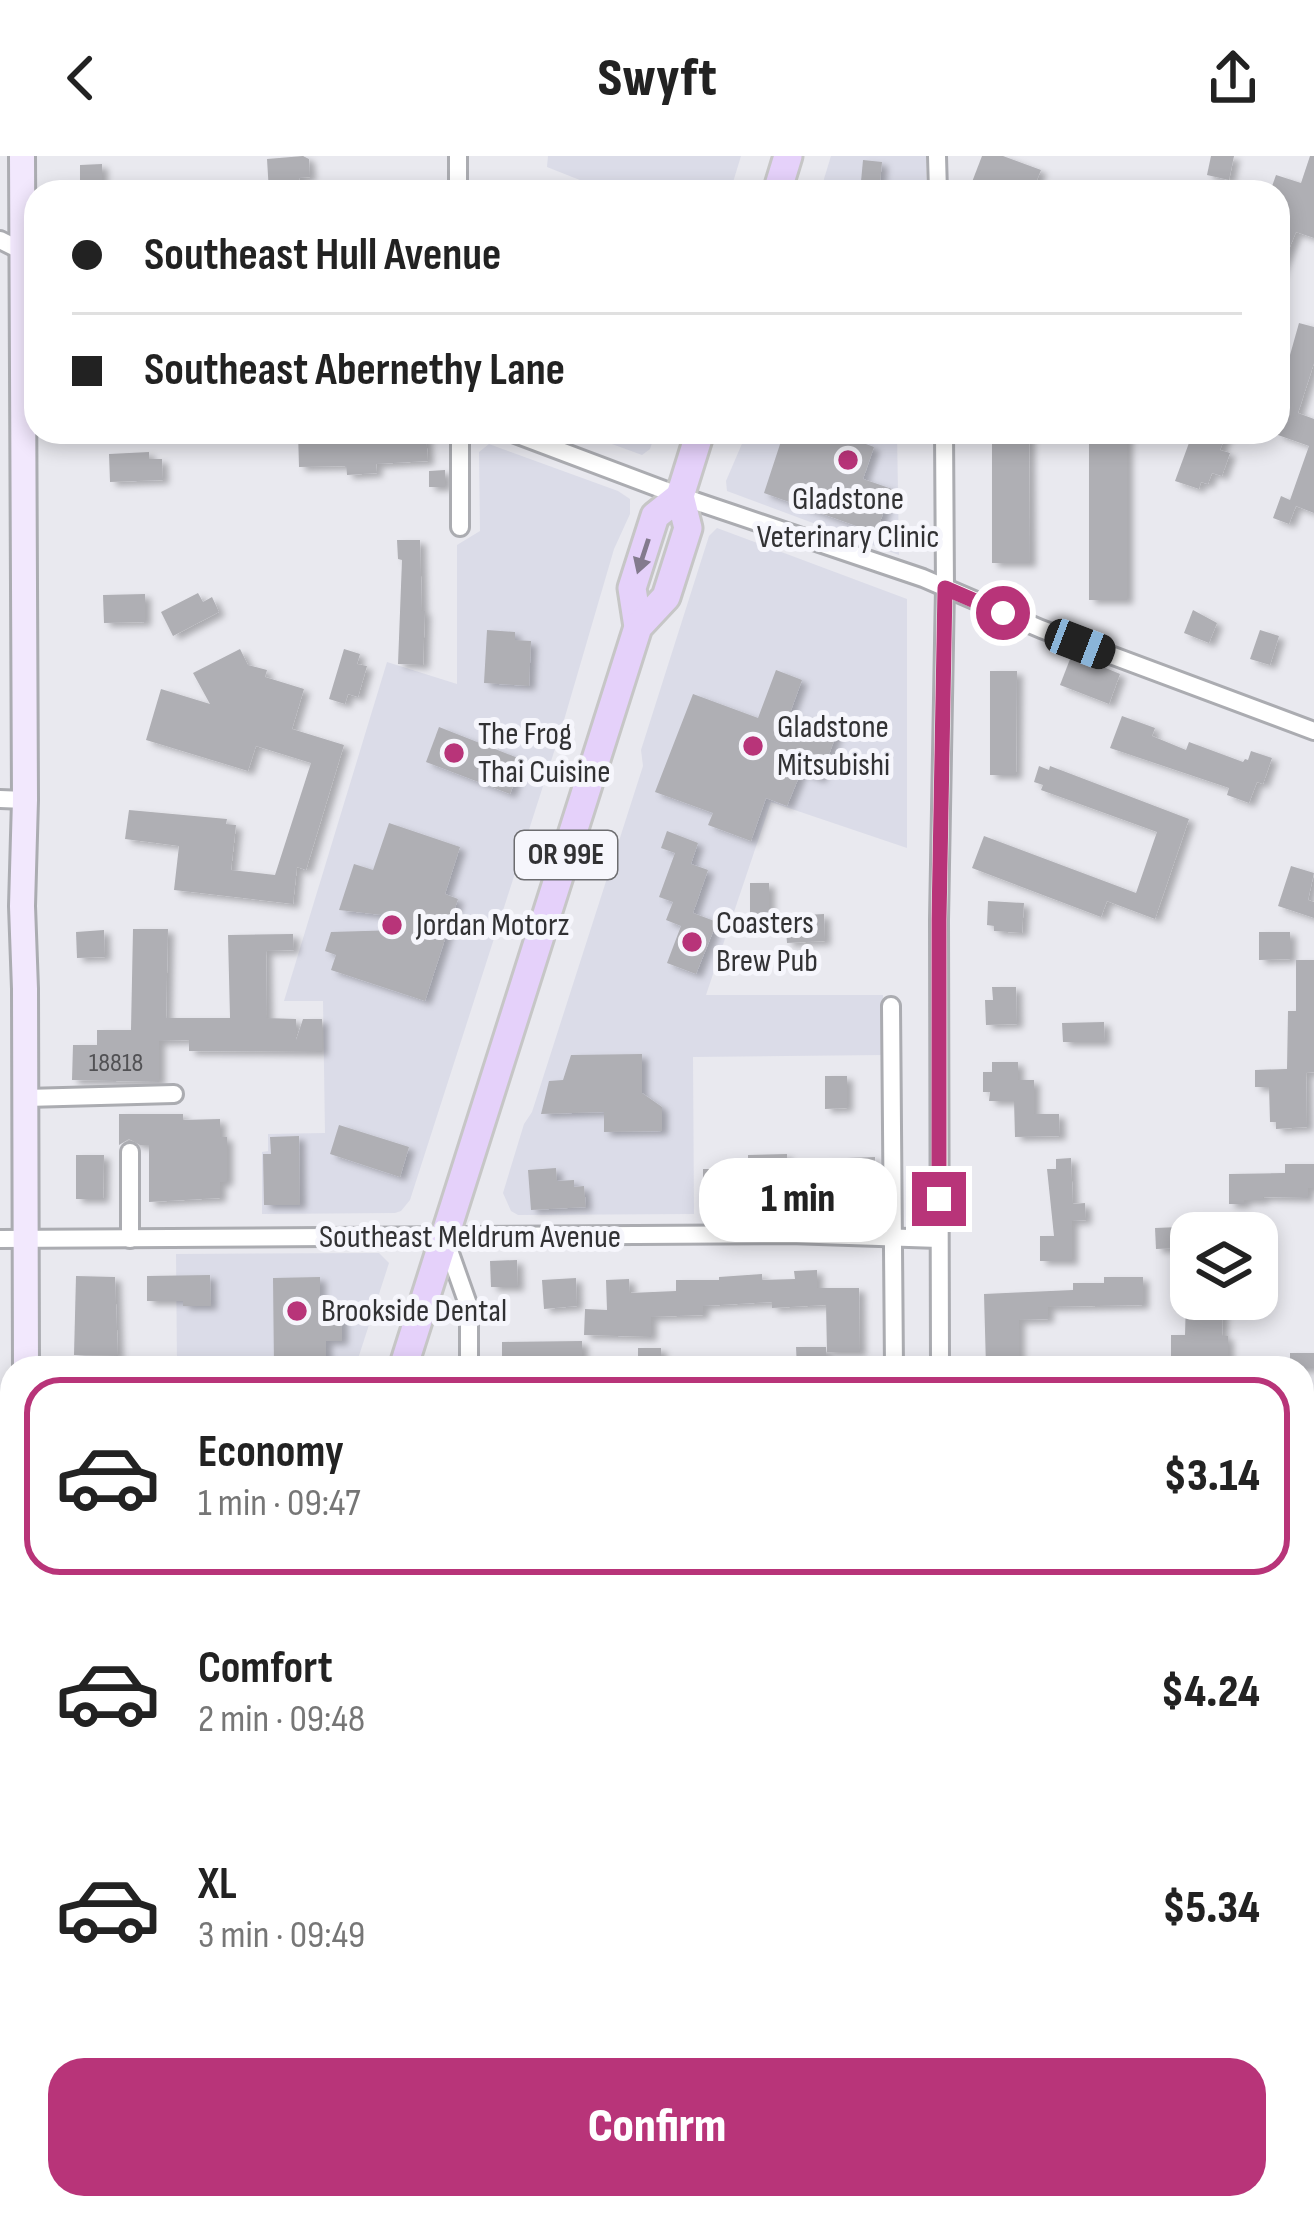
<!DOCTYPE html>
<html lang="en">
<head>
<meta charset="utf-8">
<style>
  :root { --surface:#fff; --page:#f2f2f2; --text:#222; --muted:#767676; --line:#e0e0e0; --accent:#b83479 }
  body { margin:0; font-family:"Sofia Sans Condensed",sans-serif; background:var(--page); color:var(--text); height:100vh; display:flex; flex-direction:column; font-size:45px; white-space:nowrap }
  * { box-sizing:border-box; margin:0 }
  p { font-size:39px; color:var(--muted) }
  .icon { flex:none; width:66px; height:66px; fill:none; stroke:currentColor; stroke-width:2; stroke-linecap:round; stroke-linejoin:round }
  .map { position:relative; flex:1; overflow:hidden }
  .drawer { position:absolute; left:0px; top:1200px; width:1314px; height:864px; display:flex; flex-direction:column; background:var(--surface); border-radius:36px 36px 0 0; box-shadow:0 6px 18px #0003 }
  .drawer>* { flex:none }
  .hud { position:absolute; left:24px; top:24px; width:1266px; height:264px; border-radius:36px; box-shadow:0 6px 18px #0003; display:grid; align-content:center; height:264px; padding:0 48px; background:var(--surface) }
  .controls { position:absolute; left:1170px; top:1056px; display:grid; gap:24px }
  .controls a { display:grid; place-items:center; width:108px; height:108px; border-radius:24px; background:var(--surface); box-shadow:0 6px 18px #0003; font-size:60px }
  .end { position:absolute; width:54px; height:54px; margin:-27px; border:15px solid #b83479; background:#fff; box-shadow:0 0 0 6px #fff }
  .from { border-radius:50% }
  .bubble { position:absolute; height:84px; border-radius:36px; background:var(--surface); box-shadow:0 6px 18px #0003; font-size:39px; font-weight:800; line-height:84px; text-align:center }
  .car { position:absolute; width:36px; height:72px; margin:-36px -18px; border-radius:15px; box-shadow:0 0 9px 3px #0007; background:linear-gradient(#222 24%,#8ab4d8 0 40%,#222 0 76%,#8ab4d8 0 86%,#222 0) }
  .hud b { display:flex; align-items:center; gap:42px; height:114px; font-size:45px }
  .hud b+b { border-top:3px solid var(--line) }
  .hud i { width:30px; height:30px; background:var(--text) }
  ul { padding:21px 0 0; list-style:none }
  li { display:flex; align-items:center; gap:36px; height:198px; margin:0 24px 18px; padding:0 24px; border:6px solid transparent; border-radius:36px }
  li div { flex:1 }
  li b { display:block; font-size:45px }
  li em { font-style:normal; font-weight:800 }
  li.selected { border-color:var(--accent) }
  li>.icon { width:108px; height:108px; stroke-width:1.5 }
  .cta { display:flex; gap:24px; margin-top:auto; padding:24px 48px }
  .cta a { flex:1; height:138px; border-radius:36px; background:var(--accent); color:#fff; font-size:48px; font-weight:800; line-height:138px; text-align:center }
  header { display:flex; justify-content:space-between; align-items:center; height:156px; padding:0 48px; background:var(--surface); font-size:54px; font-weight:800 }
  .map>svg:first-child { display:block }
  .built { fill:#dbdce8 }
  .building { fill:#afafb4; filter:url(#shadow) }
  .lines { fill:none; stroke-linecap:round; stroke-linejoin:round }
  .street-casing { stroke:#abacb1; stroke-width:22 }
  .secondary-casing { stroke:#abacb1; stroke-width:30 }
  .primary-casing { stroke:#c6c6c6; stroke-width:33 }
  .street { stroke:#fff; stroke-width:16 }
  .secondary { stroke:#f2e8fd; stroke-width:24 }
  .primary { stroke:#e5d1fa; stroke-width:27 }
  .oneway { fill:#837a8d }
  .route { stroke:#b83479; stroke-width:15 }
  .poi-dot { fill:#b83479; stroke:#f6f6fc; stroke-width:4.5 }
  .labels { text-anchor:middle; dominant-baseline:central; stroke-width:10; stroke-linejoin:round; paint-order:stroke }
  .number-label { font-size:27px; fill:#515154 }
  .shield { fill:#f6f6fc; stroke:#6d6d70; stroke-width:3 }
  .shield-label { font-size:30px; font-weight:bold; fill:#323234 }
  .poi-label { font-size:33px; fill:#323234; stroke:#f6f6fc; text-anchor:start }
  .street-label { font-size:33px; fill:#323234; stroke:#f6f6fc }
</style>
</head>
<body>
<header><svg class="icon" aria-label="back" viewBox="0 0 24 24"><path d="M15 5l-7 7 7 7"/></svg>Swyft<svg class="icon" aria-label="share" viewBox="0 0 24 24"><path d="M12 15V3M7 8l5-5 5 5M5 13v7h14v-7"/></svg></header>
<div class="map">
<svg width="1314" height="2064" viewBox="0 0 1314 2064">
  <defs>
    <filter id="shadow"><feDropShadow dx="6" dy="4" stdDeviation="3" flood-color="#0004"/></filter>
  </defs>
  <rect width="100%" height="100%" fill="#e9e9ef"/>
  <!-- built -->
  <g class="built">
    <polygon points="548,0 741,0 730,36 610,36 547,11"/>
    <polygon points="831,0 926,0 926,36 820,36"/>
    <polygon points="579,276 653,276 653,284 650,293 642,299"/>
    <polygon points="747,276 897,276 899,399 727,335 726,325"/>
    <polygon points="489,288 618,335 630,343 630,358 614,393 562,571 410,1044 401,1055 395,1057 262,1058 262,996 268,995 268,978 325,977 323,845 284,845 387,506 457,528 457,389 480,375 479,296"/>
    <polygon points="717,372 907,443 907,692 771,646 706,839 883,839 884,899 693,901 694,1058 518,1059 511,1055 503,1037 524,968 532,956 643,610 641,594 709,380"/>
    <polygon points="379,1097 389,1107 355,1212 177,1210 176,1098"/>
    <polygon points="0,1763 12,1763 12,2052 92,2052 88,2064 0,2064"/>
    <polygon points="179,2052 349,2052 345,2064 176,2064"/>
  </g>
  <!-- building -->
  <g class="building">
    <polygon points="303,0 309,3 310,21 299,22 300,36 269,36 267,3"/>
    <polygon points="982,0 1003,0 1041,14 1032,36 1000,36 972,26"/>
    <polygon points="1211,0 1234,0 1229,24 1207,19"/>
    <polygon points="1310,0 1314,0 1314,82 1296,76 1278,120 1278,36 1270,36 1276,19 1301,27"/>
    <polygon points="863,4 882,6 879,36 860,36"/>
    <polygon points="102,8 102,33 80,36 80,9"/>
    <polygon points="1299,167 1314,171 1314,207 1298,257 1314,263 1314,357 1296,350 1289,368 1273,362 1281,340 1290,344 1309,290 1278,279 1278,230 1281,231"/>
    <polygon points="298,276 375,276 375,282 426,279 428,305 376,308 377,317 347,319 346,310 299,311"/>
    <polygon points="784,276 833,276 874,291 863,323 892,333 876,377 764,337"/>
    <polygon points="992,276 1029,276 1030,407 992,407"/>
    <rect x="1089" y="276" width="38" height="168"/>
    <polygon points="1193,276 1227,276 1220,294 1230,297 1222,320 1212,317 1208,328 1201,326 1199,333 1175,325"/>
    <polygon points="149,296 149,303 162,303 163,324 110,326 109,298"/>
    <polygon points="445,314 445,331 429,331 429,315"/>
    <polygon points="397,384 420,384 422,455 425,455 423,509 398,508 402,404 398,403"/>
    <polygon points="198,437 203,446 212,441 219,456 173,480 161,456"/>
    <polygon points="145,438 145,466 104,467 103,439"/>
    <polygon points="1193,454 1217,467 1209,487 1184,477"/>
    <polygon points="487,474 515,476 515,484 531,485 529,530 484,527"/>
    <polygon points="1260,474 1279,480 1270,509 1250,503"/>
    <polygon points="240,493 248,509 267,514 265,521 304,533 292,573 344,589 306,714 297,711 293,748 174,734 179,690 125,683 129,654 227,663 226,668 236,669 231,714 275,719 311,607 256,590 248,615 146,584 161,533 210,548 193,517"/>
    <polygon points="344,493 360,498 357,508 367,510 358,541 348,538 345,548 329,543"/>
    <polygon points="1072,498 1120,518 1109,548 1060,529"/>
    <polygon points="776,514 802,524 790,557 838,574 820,623 801,616 787,650 766,642 751,685 708,669 713,657 655,636 693,538 758,562"/>
    <polygon points="990,515 1017,515 1016,619 990,619"/>
    <polygon points="1122,560 1155,572 1152,580 1186,594 1189,586 1243,606 1245,603 1248,604 1251,595 1272,602 1263,628 1257,626 1249,647 1227,639 1229,632 1110,592"/>
    <polygon points="439,571 523,604 510,638 426,606"/>
    <polygon points="1039,610 1049,614 1050,610 1189,663 1155,763 1107,745 1101,761 972,712 984,680 1136,737 1157,676 1041,634 1043,629 1034,626"/>
    <polygon points="389,667 460,691 445,738 458,743 425,845 331,814 336,799 325,795 331,776 398,774 399,761 339,754 354,708 373,714"/>
    <polygon points="667,675 698,687 691,708 708,714 693,757 717,766 696,818 667,807 681,770 666,764 673,746 659,741 675,697 661,692"/>
    <polygon points="1291,710 1314,717 1308,744 1314,746 1314,762 1278,750"/>
    <rect x="750" y="727" width="19" height="34"/>
    <polygon points="988,745 1024,747 1022,777 994,775 994,770 987,769"/>
    <polygon points="824,758 825,785 787,787 785,760"/>
    <polygon points="133,773 168,773 166,862 230,862 228,779 293,778 294,794 266,795 267,862 296,863 296,884 303,863 322,863 322,896 189,895 189,884 159,885 159,926 72,924 73,889 97,889 97,874 131,874"/>
    <polygon points="104,774 105,801 77,802 76,776"/>
    <polygon points="1259,776 1290,776 1290,803 1259,804"/>
    <polygon points="1296,804 1314,804 1314,916 1306,917 1307,971 1276,973 1276,966 1270,966 1269,931 1255,931 1255,914 1287,913 1288,855 1296,855"/>
    <polygon points="992,831 1016,831 1017,868 986,869 985,844 993,844"/>
    <polygon points="1104,866 1105,886 1063,886 1062,867"/>
    <polygon points="642,898 642,937 662,951 662,975 604,976 604,956 541,958 549,925 563,924 571,899"/>
    <polygon points="992,906 1018,906 1018,924 1034,924 1034,958 1059,958 1060,980 1015,981 1014,945 989,945 990,936 983,936 983,916 992,916"/>
    <polygon points="825,920 847,920 847,952 825,953"/>
    <polygon points="119,958 183,958 183,964 220,963 220,981 227,981 227,1026 220,1026 220,1042 149,1046 149,989 140,989 129,983 119,989"/>
    <polygon points="339,969 409,991 400,1021 330,998"/>
    <polygon points="299,980 300,1049 264,1049 263,998 271,998 270,981"/>
    <polygon points="787,998 787,1004 875,1001 876,1035 813,1037 813,1029 737,1030 737,1040 703,1040 703,1013 748,1013 748,999"/>
    <polygon points="76,999 104,999 103,1043 76,1043"/>
    <polygon points="1071,1002 1073,1048 1085,1047 1086,1064 1072,1065 1072,1105 1040,1105 1040,1080 1054,1080 1047,1013 1056,1013 1056,1003"/>
    <polygon points="1285,1008 1314,1008 1314,1032 1308,1032 1308,1042 1263,1041 1263,1044 1244,1044 1244,1048 1229,1048 1229,1018 1285,1017"/>
    <polygon points="556,1012 557,1025 574,1024 574,1031 584,1030 586,1051 531,1054 528,1014"/>
    <polygon points="1180,1071 1180,1092 1156,1093 1155,1072"/>
    <polygon points="517,1104 518,1131 491,1131 490,1105"/>
    <polygon points="817,1114 817,1132 859,1132 860,1196 827,1196 826,1149 772,1152 772,1146 703,1150 703,1159 651,1161 651,1181 584,1179 585,1153 607,1154 606,1124 629,1123 630,1137 676,1135 676,1124 719,1124 719,1121 762,1118 762,1124 795,1123 794,1115"/>
    <polygon points="210,1119 211,1150 183,1150 183,1145 147,1145 147,1120"/>
    <polygon points="76,1120 115,1121 118,1200 74,1199"/>
    <polygon points="320,1121 320,1154 342,1153 342,1185 326,1185 326,1212 274,1212 273,1122"/>
    <polygon points="1104,1121 1143,1121 1143,1149 1048,1151 1048,1163 1019,1164 1019,1211 986,1211 984,1138 1073,1134 1073,1127 1104,1127"/>
    <polygon points="576,1122 577,1150 544,1153 542,1124"/>
    <polygon points="1186,1143 1223,1143 1222,1180 1228,1180 1228,1202 1171,1201 1171,1179 1185,1179"/>
    <polygon points="582,1185 582,1203 552,1204 552,1212 522,1212 522,1205 502,1205 502,1186"/>
    <polygon points="796,1191 826,1191 826,1212 797,1212"/>
    <rect x="638" y="1192" width="23" height="20"/>
    <rect x="1290" y="1197" width="24" height="15"/>
  </g>
  <g class="lines">
    <!-- street casing -->
    <g class="street-casing">
      <g id="street">
        <polyline points="458,0 458,36"/>
        <polyline points="937,0 938,36"/>
        <polyline points="0,84 36,102"/>
        <polyline points="460,276 460,371"/>
        <polyline points="510,276 680,340 923,422 1041,473 1314,575"/>
        <polyline points="0,643 25,644"/>
        <polyline points="891,850 894,1212"/>
        <polyline points="26,942 174,938"/>
        <polyline points="130,996 130,1083"/>
        <polyline points="0,1083 789,1078 939,1083"/>
        <polyline points="445,1083 469,1151 469,1212"/>
        <polyline points="940,1212 939,764 945,432 944,276"/>
        <polyline points="1302,1305 1314,1306"/>
        <polyline points="0,1511 12,1511"/>
        <polyline points="1302,1559 1314,1559"/>
        <polyline points="525,2052 525,2064"/>
        <polyline points="776,2052 777,2064"/>
      </g>
    </g>
    <!-- secondary casing -->
    <g class="secondary-casing">
      <g id="secondary">
        <polyline points="22,0 25,644 22,750 25,833 26,1212"/>
        <polyline points="0,1740 12,1740"/>
        <polyline points="1302,1742 1314,1741"/>
        <polyline points="932,2052 932,2064"/>
      </g>
    </g>
    <!-- primary casing -->
    <g class="primary-casing">
      <g id="primary">
        <polyline points="777,36 788,0"/>
        <polyline points="638,471 632,432 655,360 680,340"/>
        <polyline points="403,1212 638,471 666,441 688,372 680,340 700,276"/>
        <polyline points="132,2064 136,2052"/>
      </g>
    </g>
    <!-- street -->
    <use href="#street" class="street"/>
    <!-- secondary -->
    <use href="#secondary" class="secondary"/>
    <!-- primary -->
    <use href="#primary" class="primary"/>
  </g>
  <!-- one-way arrows -->
  <defs><path id="oneway-solid" d="M-6-.8H1V-3.2L6.5 0L1 3.2V.8H-6Z" transform="scale(3)"/></defs>
  <use class="oneway" href="#oneway-solid" transform="translate(643 400) rotate(108)"/>
  <g class="lines">
    <!-- route -->
    <polyline class="route" points="939,1043 939,764 945,432 1003,457"/>
  </g>
  <!-- markers -->
  <g class="poi-dot">
    <circle cx="848" cy="304" r="12"/>
    <circle cx="753" cy="590" r="12"/>
    <circle cx="454" cy="597" r="12"/>
    <circle cx="392" cy="769" r="12"/>
    <circle cx="692" cy="786" r="12"/>
    <circle cx="297" cy="1155" r="12"/>
  </g>
  <g class="labels">
    <!-- number labels -->
    <g class="number-label">
      <text x="116" y="907">18818</text>
    </g>
    <!-- shield labels -->
    <rect class="shield" x="515" y="675" width="102" height="48" rx="9"/>
    <g class="shield-label">
      <text x="566" y="699">OR 99E</text>
    </g>
    <!-- poi labels -->
    <g class="poi-label">
      <text x="848" y="343" text-anchor="middle">Gladstone<tspan x="848" dy="38">Veterinary Clinic</tspan></text>
      <text x="777" y="571">Gladstone<tspan x="777" dy="38">Mitsubishi</tspan></text>
      <text x="478" y="578">The Frog<tspan x="478" dy="38">Thai Cuisine</tspan></text>
      <text x="716" y="767">Coasters<tspan x="716" dy="38">Brew Pub</tspan></text>
      <text x="416" y="769">Jordan Motorz</text>
      <text x="321" y="1155">Brookside Dental</text>
    </g>
    <!-- street labels -->
    <g class="street-label">
      <text x="470" y="1081">Southeast Meldrum Avenue</text>
    </g>
  </g>
</svg>
<div class="controls">
<a><svg class="icon" aria-label="layers" viewBox="0 0 24 24"><path d="M12 4l9 5-9 5-9-5zM3 14l9 5 9-5"/></svg></a>
</div>
<i class="end from" style="left:1003px;top:457px"></i>
<i class="end" style="left:939px;top:1043px"></i>
<div class="bubble" style="left:699px;top:1002px;width:198px">1 min</div>
<i class="car" style="left:1080px;top:488px;rotate:111deg"></i>
<div class="hud">
<b><i class="from"></i>Southeast Hull Avenue</b>
<b><i></i>Southeast Abernethy Lane</b>
</div>
<section class="drawer">
<ul>
<li class="selected"><svg class="icon" aria-label="car" viewBox="0 0 24 24"><path d="M5 17H2v-5l4-1 3-4h7l3 4 3 1v5h-3M9 17h6M6 11h13"/><circle cx="7" cy="17" r="2"/><circle cx="17" cy="17" r="2"/></svg><div><b>Economy</b><p>1 min · 09:47</p></div><em>$3.14</em></li>
<li><svg class="icon" aria-label="car" viewBox="0 0 24 24"><path d="M5 17H2v-5l4-1 3-4h7l3 4 3 1v5h-3M9 17h6M6 11h13"/><circle cx="7" cy="17" r="2"/><circle cx="17" cy="17" r="2"/></svg><div><b>Comfort</b><p>2 min · 09:48</p></div><em>$4.24</em></li>
<li><svg class="icon" aria-label="car" viewBox="0 0 24 24"><path d="M5 17H2v-5l4-1 3-4h7l3 4 3 1v5h-3M9 17h6M6 11h13"/><circle cx="7" cy="17" r="2"/><circle cx="17" cy="17" r="2"/></svg><div><b>XL</b><p>3 min · 09:49</p></div><em>$5.34</em></li>
</ul>
<div class="cta"><a>Confirm</a></div>
</section>
</div>
</body>
</html>
